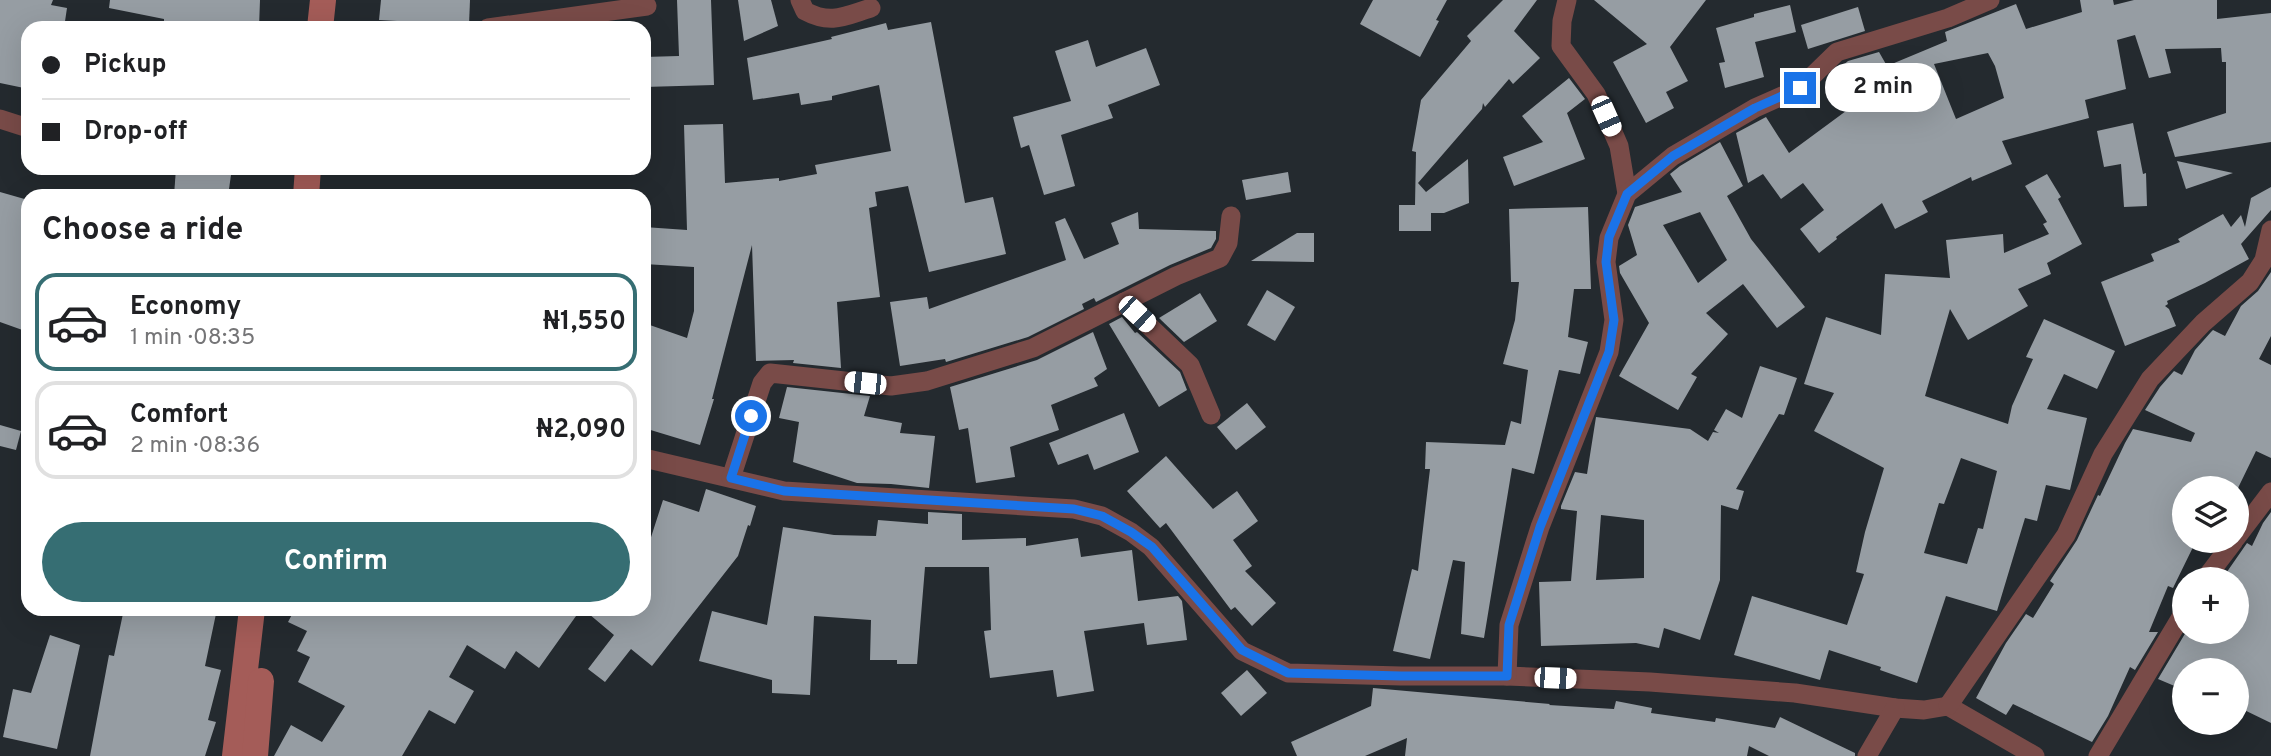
<!DOCTYPE html>
<html lang="en">
<head>
<meta charset="utf-8">
<style>
  :root { --surface:#fff; --page:#f6f6f6; --text:#202124; --muted:#757577; --line:#e0e0e0; --accent:#366e73 }
  body { margin:0; font-family:Overpass,sans-serif; background:var(--page); color:var(--text); height:100vh; display:flex; flex-direction:column; font-size:26px; white-space:nowrap }
  * { box-sizing:border-box; margin:0 }
  p { font-size:23px; color:var(--muted) }
  .icon { flex:none; width:38px; height:38px; fill:none; stroke:currentColor; stroke-width:2; stroke-linecap:round; stroke-linejoin:round }
  .map { position:relative; flex:1; overflow:hidden }
  .side { position:absolute; left:21px; top:189px; width:630px; height:427px; display:flex; flex-direction:column; background:var(--surface); border-radius:21px; box-shadow:0 7px 28px #0002 }
  .side>* { flex:none }
  .hud { position:absolute; left:21px; top:21px; width:630px; height:154px; border-radius:21px; box-shadow:0 7px 28px #0002; display:grid; align-content:center; height:154px; padding:0 21px; background:var(--surface) }
  .controls { position:absolute; left:2172px; top:476px; display:grid; gap:14px }
  .controls a { display:grid; place-items:center; width:77px; height:77px; border-radius:50%; background:var(--surface); box-shadow:0 7px 28px #0002; font-size:35px }
  .end { position:absolute; width:32px; height:32px; margin:-16px; border:9px solid #1a73e8; background:#fff; box-shadow:0 0 0 4px #fff }
  .from { border-radius:50% }
  .bubble { position:absolute; height:49px; border-radius:24px; background:var(--surface); box-shadow:0 7px 28px #0002; font-size:23px; font-weight:700; line-height:49px; text-align:center }
  .car { position:absolute; width:21px; height:42px; margin:-21px -10px; border-radius:9px; box-shadow:0 0 5px 2px #0007; background:linear-gradient(#fff 24%,#345 0 40%,#fff 0 76%,#345 0 86%,#fff 0) }
  .hud b { display:flex; align-items:center; gap:24px; height:66px; font-size:26px }
  .hud b+b { border-top:2px solid var(--line) }
  .hud i { width:18px; height:18px; background:var(--text) }
  ul { padding:0; list-style:none }
  li { display:flex; align-items:center; gap:21px; height:98px; margin:0 14px 10px; padding:0 7px; border:4px solid var(--line); border-radius:21px }
  li div { flex:1 }
  li b { display:block; font-size:26px }
  li em { font-style:normal; font-weight:700 }
  li.on { border-color:var(--accent) }
  li>.icon { width:63px; height:63px; stroke-width:1.5 }
  h2 { padding:0 21px; font-size:32px; line-height:84px }
  .cta { display:flex; gap:14px; margin-top:auto; padding:14px 21px }
  .cta a { flex:1; height:80px; border-radius:42px; background:var(--accent); color:#fff; font-size:28px; font-weight:700; line-height:80px; text-align:center }
  .map>svg:first-child { display:block }
  .building { fill:#969da3; fill-rule:evenodd }
  .lines { fill:none; stroke-linecap:round; stroke-linejoin:round }
  .minor { stroke:#794b48; stroke-width:19 }
  .secondary { stroke:#a45c58; stroke-width:26 }
  .route { stroke:#1a73e8; stroke-width:9 }
</style>
</head>
<body>
<div class="map">
<svg width="2271" height="756" viewBox="0 0 2271 756">
  <rect width="100%" height="100%" fill="#242a2f"/>
  <!-- building -->
  <g class="building">
    <polygon points="0,0 53,0 51,5 67,8 64,28 28,28 28,65 24,88 0,83"/>
    <polygon points="110,0 260,0 259,28 164,28 164,19 109,8"/>
    <polygon points="381,0 470,0 469,25 379,20"/>
    <polygon points="677,0 711,0 714,85 644,87 644,57 679,56"/>
    <polygon points="738,0 771,0 778,26 744,41"/>
    <polygon points="1373,0 1447,0 1436,20 1439,21 1420,57 1360,24"/>
    <polygon points="1503,0 1537,0 1514,31 1540,58 1513,84 1509,79 1485,107 1483,103 1482,109 1418,183 1426,192 1468,159 1469,203 1444,213 1431,213 1431,231 1399,231 1399,205 1415,205 1416,152 1412,151 1421,100 1471,41 1467,36"/>
    <polygon points="1594,0 1706,0 1670,47 1688,81 1666,92 1674,108 1646,123 1613,62 1647,44"/>
    <path d="M 2080,0 L 2113,0 L 2114,5 L 2134,0 L 2217,0 L 2217,19 L 2271,13 L 2271,142 L 2175,157 L 2167,132 L 2226,113 L 2226,62 L 2222,62 L 2221,48 L 2165,49 L 2171,73 L 2149,78 L 2135,35 L 2117,40 L 2126,89 L 2085,100 L 2089,118 L 2002,141 L 2012,164 L 1972,181 L 1971,177 L 1922,201 L 1928,212 L 1895,229 L 1882,203 L 1836,237 L 1837,239 L 1819,253 L 1800,229 L 1824,210 L 1803,183 L 1781,199 L 1763,174 L 1748,183 L 1736,133 L 1766,117 L 1789,153 L 1846,111 L 1827,79 L 1848,61 L 1879,52 L 1887,66 L 1947,41 L 1945,32 L 2016,4 L 2026,29 L 2082,12 ZM 1988,53 L 1995,66 L 2004,98 L 1956,119 L 1934,64 Z"/>
    <polygon points="1790,5 1796,32 1755,42 1764,77 1725,88 1719,63 1725,62 1716,28 1754,17 1754,14"/>
    <polygon points="1858,7 1865,31 1808,49 1801,25"/>
    <polygon points="931,22 965,203 993,197 1006,254 929,272 908,186 875,192 877,206 869,208 880,297 837,302 841,368 793,363 794,360 756,361 752,245 712,399 714,399 700,445 644,428 644,323 687,338 694,311 694,267 644,264 644,227 687,230 684,125 723,124 725,183 779,178 779,181 817,174 815,165 891,151 879,85 832,96 832,100 801,105 799,93 753,100 747,58 832,39 831,37 886,23 888,30"/>
    <polygon points="1088,40 1096,67 1146,48 1160,85 1108,105 1113,118 1061,135 1075,186 1044,195 1029,145 1021,148 1013,117 1071,101 1055,51"/>
    <polygon points="1569,78 1585,99 1567,113 1585,159 1514,186 1503,157 1543,142 1522,116"/>
    <polygon points="2133,123 2143,174 2146,173 2147,206 2124,207 2121,164 2104,167 2097,131"/>
    <path d="M 1720,142 L 1743,186 L 1727,196 L 1751,239 L 1805,307 L 1777,328 L 1743,284 L 1706,313 L 1728,334 L 1691,374 L 1697,377 L 1678,410 L 1619,376 L 1649,323 L 1620,273 L 1619,266 L 1637,255 L 1628,225 L 1635,207 L 1682,192 L 1670,174 L 1680,166 ZM 1700,212 L 1727,260 L 1698,283 L 1663,225 Z"/>
    <polygon points="2177,161 2233,173 2186,189"/>
    <polygon points="176,168 232,168 228,196 174,196"/>
    <polygon points="1288,172 1291,192 1246,200 1242,180"/>
    <path d="M 2047,174 L 2061,197 L 2058,199 L 2082,244 L 2047,263 L 2051,274 L 2018,289 L 2028,306 L 1968,340 L 1950,309 L 1925,396 L 2008,424 L 2012,406 L 2033,359 L 2026,357 L 2044,319 L 2115,351 L 2097,389 L 2064,374 L 2047,409 L 2087,418 L 2070,490 L 2046,485 L 2037,521 L 2025,518 L 1997,611 L 1946,596 L 1917,683 L 1880,670 L 1881,667 L 1829,650 L 1820,680 L 1734,655 L 1752,596 L 1847,625 L 1864,574 L 1856,572 L 1865,532 L 1884,468 L 1814,431 L 1834,393 L 1804,384 L 1826,317 L 1881,335 L 1885,274 L 1950,278 L 1946,240 L 2003,234 L 2004,253 L 2049,234 L 2043,224 L 2047,222 L 2025,186 ZM 1961,458 L 1997,471 L 1983,529 L 1978,528 L 1967,564 L 1924,553 L 1939,503 L 1944,504 Z"/>
    <polygon points="2271,187 2271,210 2241,244 2249,259 2205,283 2167,301 2168,304 2165,306 2169,309 2176,326 2125,346 2101,282 2154,261 2151,254 2180,242 2178,239 2223,214 2231,227 2241,215 2245,227 2251,198"/>
    <polygon points="0,192 28,200 28,290 23,305 28,307 28,332 0,322"/>
    <polygon points="1588,207 1591,289 1574,289 1568,337 1588,342 1580,374 1559,370 1534,474 1512,468 1484,638 1461,634 1465,562 1453,560 1430,659 1393,651 1412,569 1418,571 1430,469 1425,469 1426,442 1505,445 1511,421 1521,424 1528,370 1503,364 1515,320 1519,282 1511,282 1509,209"/>
    <polygon points="1138,212 1139,229 1216,231 1216,239 1211,248 1170,265 1096,302 1094,298 1082,304 1084,309 1028,337 946,362 945,359 900,366 890,302 927,297 929,309 1066,260 1055,222 1065,218 1084,259 1119,244 1111,223"/>
    <polygon points="1297,233 1314,233 1314,262 1251,261"/>
    <polygon points="2271,272 2271,336 2259,359 2271,365 2271,458 2256,451 2238,488 2184,488 2184,541 2196,541 2173,588 2168,586 2149,632 2158,632 2135,670 2130,667 2108,716 2092,742 2013,704 2006,715 1976,698 2006,643 2026,614 2033,618 2054,584 2050,581 2077,540 2098,495 2100,496 2125,443 2133,429 2191,442 2195,433 2145,410 2160,387 2174,371 2182,375 2195,350 2211,332 2213,330 2225,336 2241,306 2258,291"/>
    <polygon points="1267,290 1295,307 1275,341 1247,325"/>
    <polygon points="1200,293 1217,321 1184,342 1159,318"/>
    <polygon points="1122,317 1135,333 1137,332 1180,372 1187,390 1159,407 1109,324"/>
    <polygon points="1093,332 1107,369 1094,378 1098,386 1051,405 1059,430 1010,447 1015,477 976,483 968,428 959,430 950,387 1037,360"/>
    <path d="M 1760,366 L 1797,378 L 1784,415 L 1779,414 L 1736,489 L 1744,491 L 1738,510 L 1721,505 L 1720,580 L 1700,640 L 1664,628 L 1659,648 L 1636,643 L 1541,646 L 1539,582 L 1571,581 L 1577,511 L 1561,509 L 1561,506 L 1575,472 L 1587,474 L 1596,417 L 1690,429 L 1708,441 L 1713,432 L 1719,433 L 1714,430 L 1726,409 L 1742,418 ZM 1601,515 L 1644,520 L 1644,578 L 1596,580 Z"/>
    <polygon points="787,387 870,396 864,416 902,423 900,433 935,436 929,488 891,484 857,483 793,462 799,422 779,418"/>
    <polygon points="1247,403 1266,427 1236,450 1217,427"/>
    <polygon points="1124,413 1139,452 1094,470 1088,454 1058,465 1049,443"/>
    <polygon points="0,425 21,431 16,450 0,446"/>
    <polygon points="1166,456 1213,509 1237,491 1258,521 1233,540 1252,566 1245,571 1276,603 1252,626 1235,607 1231,610 1166,523 1160,528 1127,491"/>
    <polygon points="706,489 756,506 750,526 748,525 738,556 652,666 631,649 605,682 588,669 614,635 583,609 644,609 644,559 663,500 699,512"/>
    <polygon points="928,512 962,514 962,540 1026,538 1026,546 1078,538 1081,557 1132,550 1138,601 1178,596 1182,601 1187,640 1147,645 1144,623 1084,631 1094,691 1057,697 1053,670 990,678 984,631 991,630 989,567 925,567 917,664 897,664 897,660 870,660 871,620 814,616 810,695 772,693 772,680 699,661 712,611 767,625 783,527 834,535 876,536 878,520 928,524"/>
    <polygon points="2271,512 2271,723 2236,706 2236,670 2184,670 2184,690 2158,679 2186,632 2236,632 2236,579 2222,579 2247,543 2252,546 2263,523"/>
    <polygon points="124,609 217,609 205,666 221,670 208,720 216,722 205,756 90,756 109,655 114,656"/>
    <polygon points="295,609 581,609 539,668 516,651 505,669 467,645 449,677 474,691 455,724 429,710 402,756 274,756 291,725 322,742 345,706 298,682 310,657 297,651 307,631 288,622"/>
    <polygon points="50,635 80,645 57,749 3,737 13,689 31,693"/>
    <polygon points="1247,670 1267,693 1241,716 1221,693"/>
    <polygon points="1373,688 1550,704 1549,705 1614,709 1616,701 1652,708 1651,713 1715,722 1716,718 1775,728 1780,717 1855,753 1855,756 1769,756 1749,746 1747,756 1405,756 1407,738 1365,756 1297,756 1291,742 1371,706"/>
  </g>
  <g class="lines">
    <!-- minor -->
    <g class="minor">
      <path d="M 800,0 L 805,11 C 831,25 845,16 871,8"/>
      <polyline points="1567,0 1562,21 1561,46 1596,94 1606,116 1619,146 1627,194"/>
      <polyline points="488,28 647,6"/>
      <polyline points="0,119 28,128"/>
      <polyline points="1124,302 1190,365 1211,415"/>
      <polyline points="644,458 784,491 1074,509 1102,516 1131,532 1151,547 1242,651 1288,673 1401,676 1507,676 1650,682 1795,693 1895,708 1924,710 1948,706 2035,756"/>
      <polyline points="731,478 762,383 770,373 891,386 927,381 1033,348 1176,276 1220,258 1228,243 1231,216"/>
      <polyline points="2236,538 2271,492"/>
      <polyline points="2205,579 2234,541"/>
      <polyline points="1507,676 1509,625 1540,527 1609,352 1614,320 1606,262 1609,238 1627,194 1673,156 1755,108 1800,88 1837,52 1948,18 1990,0"/>
      <polyline points="1948,706 2066,535 2103,454 2150,379 2203,323 2250,282 2264,260 2271,230"/>
      <polyline points="1867,756 1895,708"/>
      <polyline points="2098,756 2184,612"/>
    </g>
    <!-- secondary -->
    <g class="secondary">
      <polyline points="320,28 323,0"/>
      <polyline points="306,196 308,168"/>
      <polyline points="235,756 252,609"/>
      <polyline points="255,756 261,681"/>
    </g>
  </g>
  <g class="lines">
    <!-- route -->
    <polyline class="route" points="751,416 731,478 784,491 1074,509 1102,516 1131,532 1152,547 1242,650 1288,673 1401,676 1507,676 1509,625 1540,527 1609,352 1614,320 1606,262 1609,237 1627,194 1673,156 1755,108 1800,88"/>
  </g>
</svg>
<div class="controls">
<a><svg class="icon" aria-label="layers" viewBox="0 0 24 24"><path d="M12 4l9 5-9 5-9-5zM3 14l9 5 9-5"/></svg></a>
<a>+</a>
<a>−</a>
</div>
<i class="end from" style="left:751px;top:416px"></i>
<i class="end" style="left:1800px;top:88px"></i>
<div class="bubble" style="left:1825px;top:63px;width:116px">2 min</div>
<i class="car" style="left:1606px;top:116px;rotate:156deg"></i>
<i class="car" style="left:1137px;top:314px;rotate:133deg"></i>
<i class="car" style="left:865px;top:383px;rotate:276deg"></i>
<i class="car" style="left:1555px;top:678px;rotate:92deg"></i>
<div class="hud">
<b><i class="from"></i>Pickup</b>
<b><i></i>Drop-off</b>
</div>
<section class="side">
<h2>Choose a ride</h2>
<ul>
<li class="on"><svg class="icon" aria-label="car" viewBox="0 0 24 24"><path d="M5 17H2v-5l4-1 3-4h7l3 4 3 1v5h-3M9 17h6M6 11h13"/><circle cx="7" cy="17" r="2"/><circle cx="17" cy="17" r="2"/></svg><div><b>Economy</b><p>1 min · 08:35</p></div><em>₦1,550</em></li>
<li><svg class="icon" aria-label="car" viewBox="0 0 24 24"><path d="M5 17H2v-5l4-1 3-4h7l3 4 3 1v5h-3M9 17h6M6 11h13"/><circle cx="7" cy="17" r="2"/><circle cx="17" cy="17" r="2"/></svg><div><b>Comfort</b><p>2 min · 08:36</p></div><em>₦2,090</em></li>
</ul>
<div class="cta"><a>Confirm</a></div>
</section>
</div>
</body>
</html>
